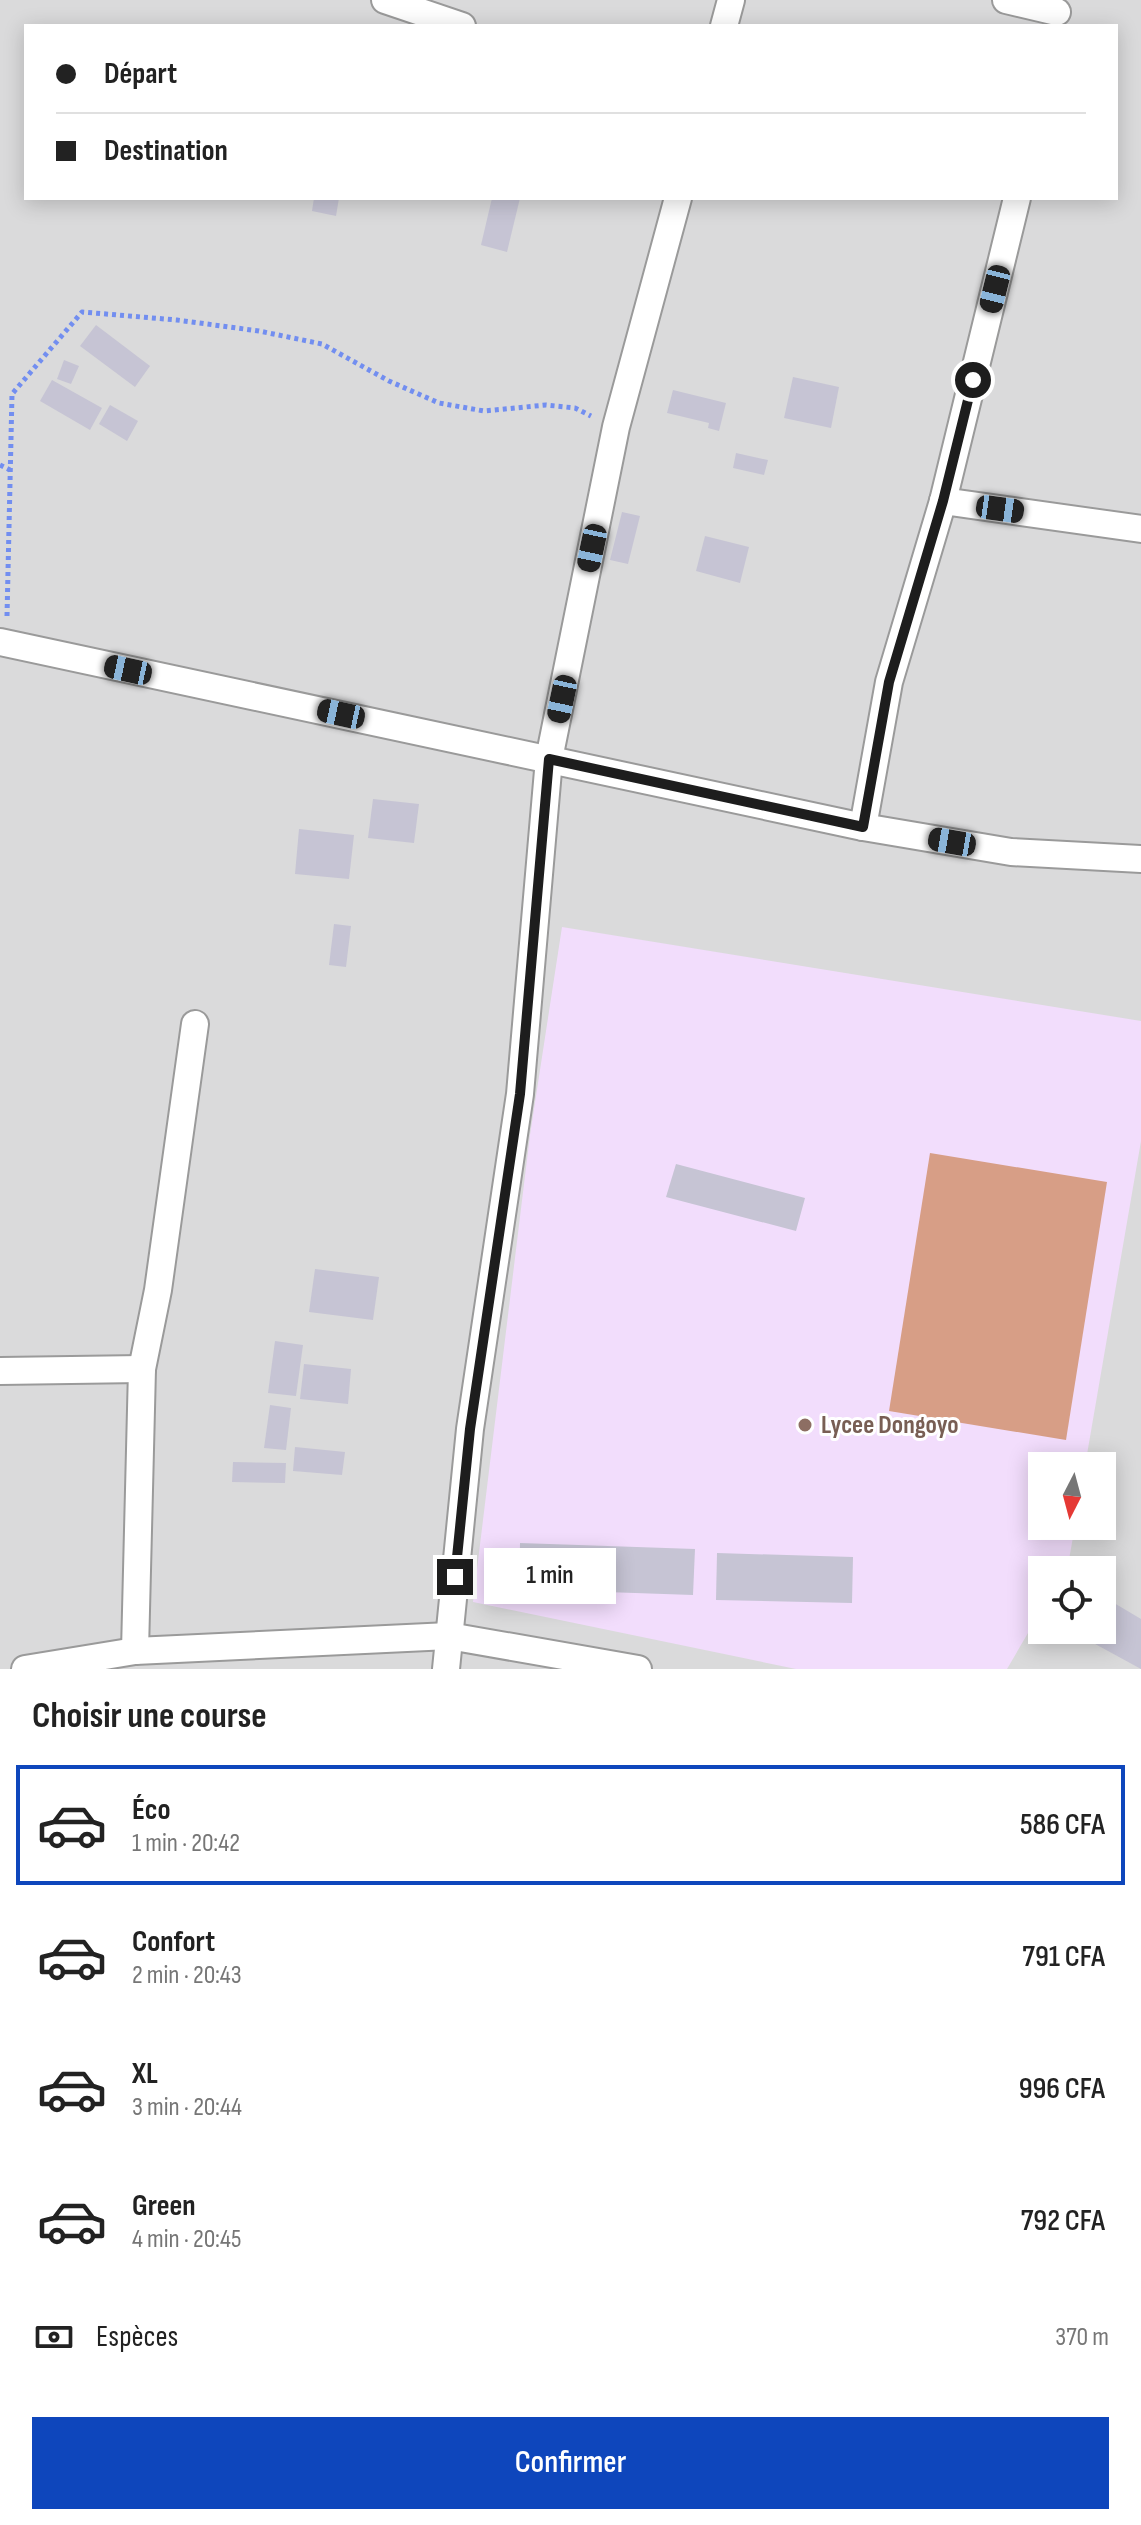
<!DOCTYPE html>
<html lang="fr">
<head>
<meta charset="utf-8">
<style>
  :root { --surface:#fff; --page:#f6f6f6; --text:#222; --muted:#767676; --line:#e0e0e0; --accent:#0e46bc }
  body { margin:0; font-family:"Sofia Sans Condensed",sans-serif; background:var(--page); color:var(--text); height:100vh; display:flex; flex-direction:column; font-size:30px; white-space:nowrap }
  * { box-sizing:border-box; margin:0 }
  p { font-size:26px; color:var(--muted) }
  .icon { flex:none; width:44px; height:44px; fill:none; stroke:currentColor; stroke-width:2; stroke-linecap:round; stroke-linejoin:round }
  .map { position:relative; height:1669px; overflow:hidden }
  .details { display:flex; flex-direction:column; background:var(--surface); flex:1 }
  .details>* { flex:none }
  .banner { position:absolute; left:24px; top:24px; width:1094px; height:176px; border-radius:0px; box-shadow:0 4px 20px #0003; display:grid; align-content:center; height:176px; padding:0 32px; background:var(--surface) }
  .needle { width:52px; rotate:186deg }
  .tools { position:absolute; left:1028px; top:1452px; display:grid; gap:16px }
  .tools a { display:grid; place-items:center; width:88px; height:88px; border-radius:0px; background:var(--surface); box-shadow:0 4px 20px #0003; font-size:40px }
  .end { position:absolute; width:36px; height:36px; margin:-18px; border:10px solid #1d1d1d; background:#fff; box-shadow:0 0 0 4px #fff }
  .from { border-radius:50% }
  .bubble { position:absolute; height:56px; border-radius:0px; background:var(--surface); box-shadow:0 4px 20px #0003; font-size:26px; font-weight:600; line-height:56px; text-align:center }
  .car { position:absolute; width:24px; height:48px; margin:-24px -12px; border-radius:10px; box-shadow:0 0 6px 2px #0007; background:linear-gradient(#222 24%,#8ab4d8 0 40%,#222 0 76%,#8ab4d8 0 86%,#222 0) }
  .banner b { display:flex; align-items:center; gap:28px; height:76px; font-size:30px }
  .banner b+b { border-top:2px solid var(--line) }
  .banner i { width:20px; height:20px; background:var(--text) }
  ul { padding:0; list-style:none }
  li { display:flex; align-items:center; gap:24px; height:120px; margin:0 16px 12px; padding:0 16px; border:4px solid transparent; border-radius:0px }
  li div { flex:1 }
  li b { display:block; font-size:30px }
  li em { font-style:normal; font-weight:600 }
  li.current { border-color:var(--accent) }
  li>.icon { width:72px; height:72px; stroke-width:1.5 }
  h2 { padding:0 32px; font-size:36px; line-height:96px }
  .pay { display:flex; align-items:center; gap:20px; height:88px; padding:0 32px; font-size:30px }
  .pay p { margin-inline-start:auto }
  .cta { display:flex; gap:16px; margin-top:auto; padding:16px 32px }
  .cta a { flex:1; height:92px; border-radius:0px; background:var(--accent); color:#fff; font-size:32px; font-weight:600; line-height:92px; text-align:center }
  .map>svg:first-child { display:block }
  .residential { fill:#dadadb; fill-rule:evenodd }
  .education { fill:#f2ddfc }
  .pitch { fill:#d79e86 }
  .building { fill:#c6c4d4 }
  .lines { fill:none; stroke-linecap:round; stroke-linejoin:round }
  .minor-casing { stroke:#9a9a9a; stroke-width:30 }
  .path { stroke:#728ef0; stroke-width:5; stroke-dasharray:4 4; stroke-linecap:butt }
  .minor { stroke:#fff; stroke-width:26 }
  .route { stroke:#1d1d1d; stroke-width:10 }
  .education-dot { fill:#8d6e63; stroke:#fff; stroke-width:3 }
  .labels { text-anchor:middle; dominant-baseline:central; stroke-width:6; stroke-linejoin:round; paint-order:stroke }
  .education-label { font-size:26px; font-weight:bold; fill:#785e54; stroke:#fff; text-anchor:start }
</style>
</head>
<body>
<div class="map">
<svg width="1141" height="1669" viewBox="0 0 1141 1669">
  <rect width="100%" height="100%" fill="#e7e3ed"/>
  <!-- residential -->
  <path class="residential" d="M 0,0 L 1141,0 L 1141,1669 L 0,1669 ZM 26,26 L 1116,26 L 1116,198 L 26,198 ZM 1042,1466 L 1102,1466 L 1102,1526 L 1042,1526 ZM 1042,1570 L 1102,1570 L 1102,1630 L 1042,1630 Z"/>
  <!-- education -->
  <polygon class="education" points="562,927 1141,1021 1141,1141 1085,1466 1042,1466 1042,1526 1075,1526 1068,1565 1065,1570 1042,1570 1042,1609 1007,1669 796,1669 473,1602 530,1135"/>
  <!-- pitch -->
  <polygon class="pitch" points="930,1153 1107,1182 1066,1440 889,1411"/>
  <!-- building -->
  <g class="building">
    <polygon points="314,198 339,198 336,216 312,211"/>
    <polygon points="492,198 520,198 507,252 481,245"/>
    <polygon points="96,325 150,366 135,387 80,346"/>
    <polygon points="64,360 79,366 71,384 57,379"/>
    <polygon points="793,377 839,387 831,428 784,418"/>
    <polygon points="52,380 102,408 90,430 40,401"/>
    <polygon points="673,390 726,403 719,431 708,428 709,423 667,413"/>
    <polygon points="110,405 138,421 127,441 99,424"/>
    <polygon points="736,453 768,460 764,475 733,468"/>
    <polygon points="622,512 640,516 628,564 610,560"/>
    <polygon points="705,536 749,547 740,583 696,571"/>
    <polygon points="373,799 419,804 414,843 368,838"/>
    <polygon points="299,829 354,835 349,879 295,874"/>
    <polygon points="334,924 351,926 346,967 329,965"/>
    <polygon points="676,1164 805,1198 796,1231 666,1197"/>
    <polygon points="315,1269 379,1277 373,1320 309,1312"/>
    <polygon points="275,1341 303,1345 296,1396 268,1393"/>
    <polygon points="304,1364 351,1369 348,1404 300,1399"/>
    <polygon points="270,1405 291,1408 286,1450 264,1448"/>
    <polygon points="295,1447 345,1452 342,1475 293,1471"/>
    <polygon points="233,1462 286,1463 285,1483 232,1482"/>
    <polygon points="520,1543 695,1549 693,1595 519,1589"/>
    <polygon points="717,1553 853,1557 852,1603 716,1600"/>
    <polygon points="1109,1600 1141,1619 1141,1669 1086,1639 1091,1630 1102,1630 1102,1611"/>
  </g>
  <g class="lines">
    <!-- minor casing -->
    <g class="minor-casing">
      <g id="minor">
        <polyline points="385,0 462,26"/>
        <polyline points="1006,0 1057,12"/>
        <polyline points="724,26 731,0"/>
        <polyline points="943,501 1141,529"/>
        <polyline points="0,642 863,827 1011,852 1141,859"/>
        <polyline points="863,827 889,682 943,501 1017,198"/>
        <polyline points="0,1371 142,1369"/>
        <polyline points="135,1651 142,1369 158,1290 195,1024"/>
        <polyline points="25,1669 135,1651 449,1636 638,1669"/>
        <polyline points="446,1669 470,1429 520,1094 549,759 616,427 678,198"/>
      </g>
    </g>
    <!-- path -->
    <g class="path">
      <polyline points="0,465 10,470"/>
      <polyline points="7,616 12,394 82,312 177,320 259,331 322,344 389,381 439,403 484,411 546,405 575,408 591,416"/>
    </g>
    <!-- minor -->
    <use href="#minor" class="minor"/>
  </g>
  <g class="lines">
    <!-- route -->
    <polyline class="route" points="455,1577 470,1429 520,1094 549,759 863,827 889,682 943,501 973,380"/>
  </g>
  <!-- markers -->
  <circle class="education-dot" cx="805" cy="1425" r="8"/>
  <g class="labels">
    <!-- education labels -->
    <g class="education-label">
      <text x="821" y="1425">Lycee Dongoyo</text>
    </g>
  </g>
</svg>
<div class="tools">
<a><svg class="needle" viewBox="-14 -14 28 28"><path d="M0-13l5 13h-10z" fill="#e53935"/><path d="M0 13l5-13h-10z" fill="#767676"/></svg></a>
<a><svg class="icon" aria-label="locate" viewBox="0 0 24 24"><circle cx="12" cy="12" r="6"/><path d="M12 2v4M12 18v4M2 12h4M18 12h4"/></svg></a>
</div>
<i class="end from" style="left:973px;top:380px"></i>
<i class="end" style="left:455px;top:1577px"></i>
<div class="bubble" style="left:484px;top:1548px;width:132px">1 min</div>
<i class="car" style="left:995px;top:289px;rotate:194deg"></i>
<i class="car" style="left:1000px;top:509px;rotate:98deg"></i>
<i class="car" style="left:592px;top:548px;rotate:192deg"></i>
<i class="car" style="left:128px;top:670px;rotate:282deg"></i>
<i class="car" style="left:562px;top:699px;rotate:192deg"></i>
<i class="car" style="left:341px;top:714px;rotate:282deg"></i>
<i class="car" style="left:952px;top:842px;rotate:280deg"></i>
<div class="banner">
<b><i class="from"></i>Départ</b>
<b><i></i>Destination</b>
</div>
</div>
<section class="details">
<h2>Choisir une course</h2>
<ul>
<li class="current"><svg class="icon" aria-label="car" viewBox="0 0 24 24"><path d="M5 17H2v-5l4-1 3-4h7l3 4 3 1v5h-3M9 17h6M6 11h13"/><circle cx="7" cy="17" r="2"/><circle cx="17" cy="17" r="2"/></svg><div><b>Éco</b><p>1 min · 20:42</p></div><em>586 CFA</em></li>
<li><svg class="icon" aria-label="car" viewBox="0 0 24 24"><path d="M5 17H2v-5l4-1 3-4h7l3 4 3 1v5h-3M9 17h6M6 11h13"/><circle cx="7" cy="17" r="2"/><circle cx="17" cy="17" r="2"/></svg><div><b>Confort</b><p>2 min · 20:43</p></div><em>791 CFA</em></li>
<li><svg class="icon" aria-label="car" viewBox="0 0 24 24"><path d="M5 17H2v-5l4-1 3-4h7l3 4 3 1v5h-3M9 17h6M6 11h13"/><circle cx="7" cy="17" r="2"/><circle cx="17" cy="17" r="2"/></svg><div><b>XL</b><p>3 min · 20:44</p></div><em>996 CFA</em></li>
<li><svg class="icon" aria-label="car" viewBox="0 0 24 24"><path d="M5 17H2v-5l4-1 3-4h7l3 4 3 1v5h-3M9 17h6M6 11h13"/><circle cx="7" cy="17" r="2"/><circle cx="17" cy="17" r="2"/></svg><div><b>Green</b><p>4 min · 20:45</p></div><em>792 CFA</em></li>
</ul>
<div class="pay"><svg class="icon" aria-label="cash" viewBox="0 0 24 24"><path d="M3 7h18v10H3z"/><circle cx="12" cy="12" r="2"/></svg>Espèces<p>370 m</p></div>
<div class="cta"><a>Confirmer</a></div>
</section>
</body>
</html>
